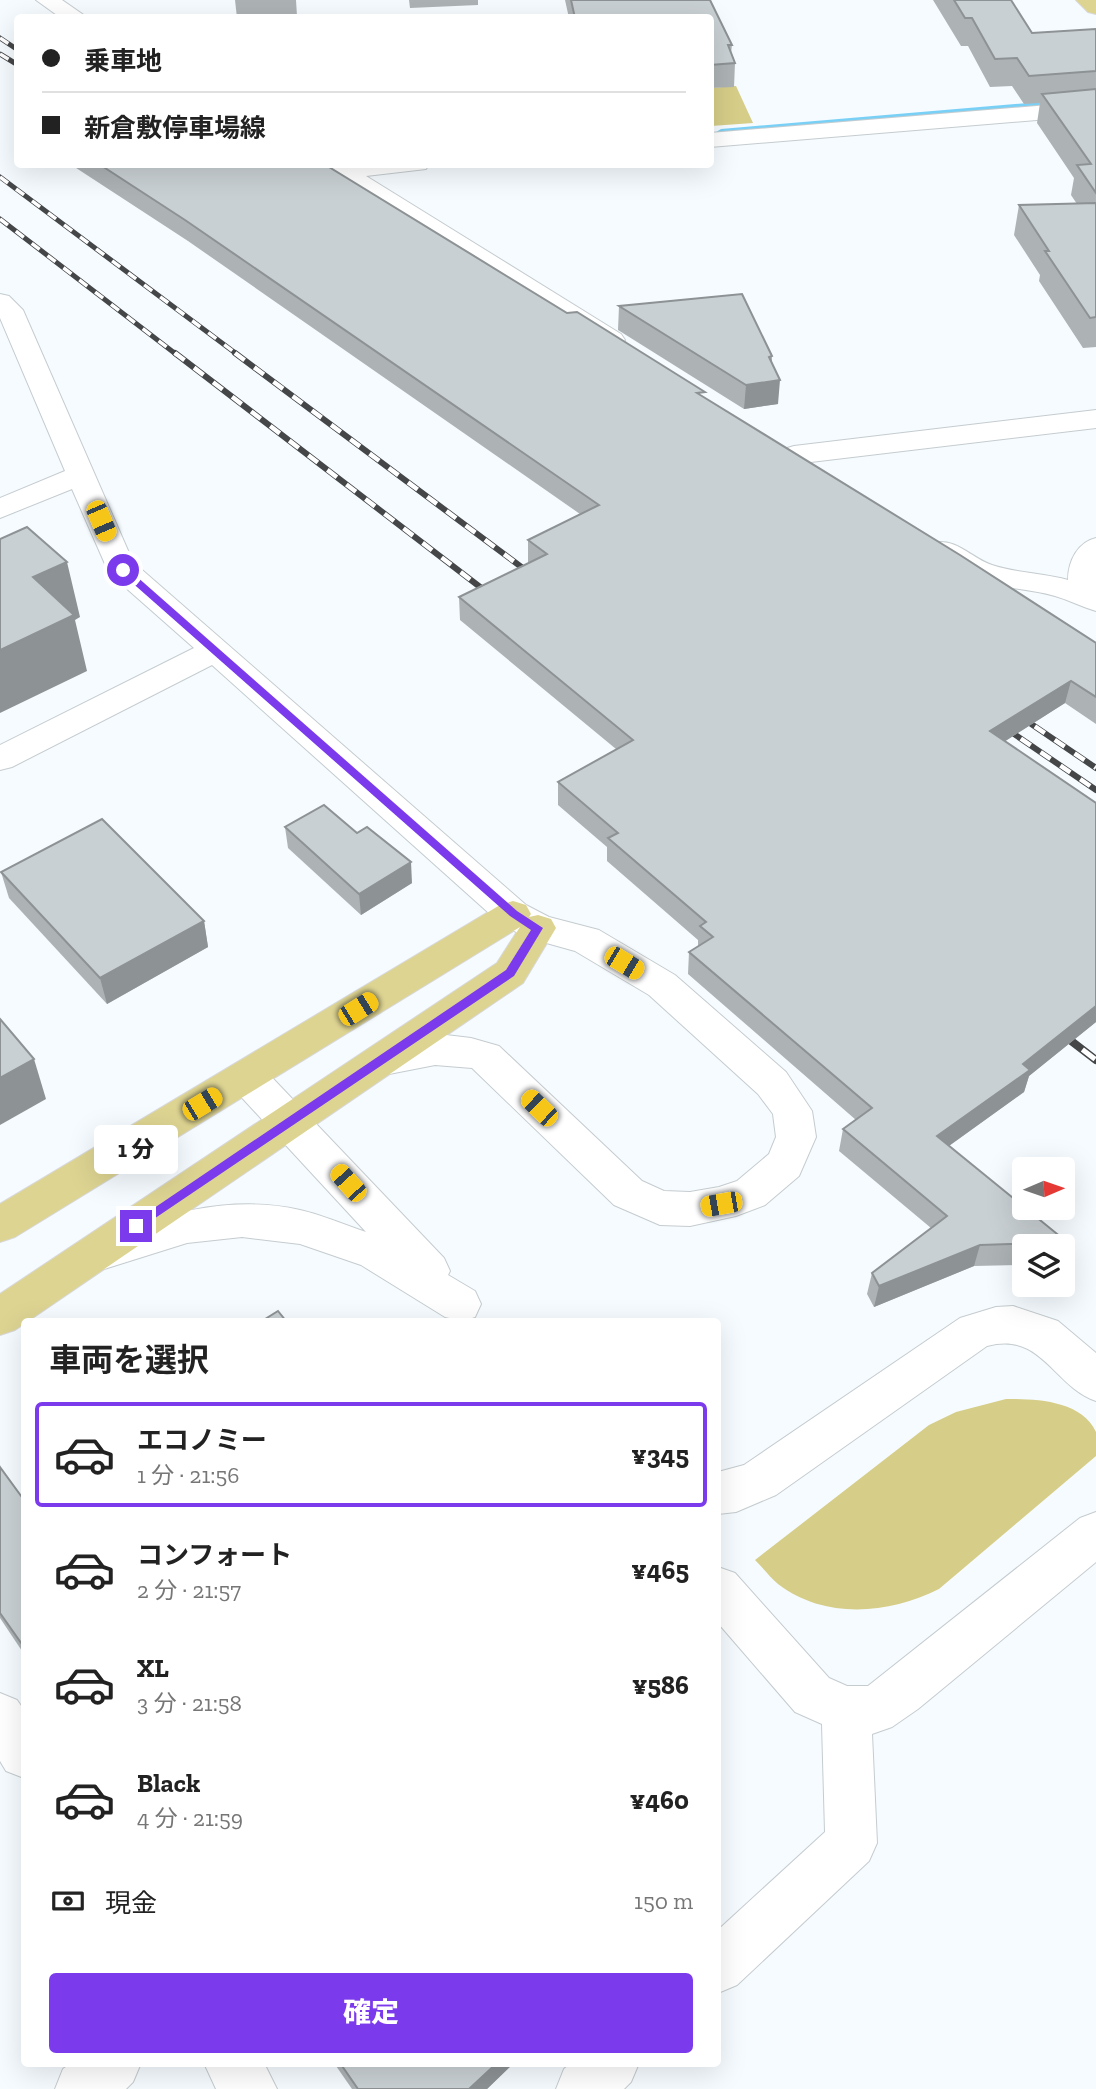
<!DOCTYPE html>
<html lang="ja">
<head>
<meta charset="utf-8">
<style>
  :root { --surface:#fff; --page:#f6f6f6; --text:#222; --muted:#767676; --line:#e0e0e0; --accent:#7c3aed }
  body { margin:0; font-family:"Zilla Slab","Noto Sans JP",serif; background:var(--page); color:var(--text); height:100vh; display:flex; flex-direction:column; font-size:26px; white-space:nowrap }
  * { box-sizing:border-box; margin:0 }
  p { font-size:23px; color:var(--muted) }
  .icon { flex:none; width:38px; height:38px; fill:none; stroke:currentColor; stroke-width:2; stroke-linecap:round; stroke-linejoin:round }
  .map { position:relative; flex:1; overflow:hidden }
  .sheet { position:absolute; left:21px; top:1318px; width:700px; height:749px; display:flex; flex-direction:column; background:var(--surface); border-radius:7px; box-shadow:0 7px 28px #0002 }
  .sheet>* { flex:none }
  .hud { position:absolute; left:14px; top:14px; width:700px; height:154px; border-radius:7px; box-shadow:0 7px 28px #0002; display:grid; align-content:center; height:154px; padding:0 28px; background:var(--surface) }
  .needle { width:46px; rotate:88deg }
  .tools { position:absolute; left:1012px; top:1157px; display:grid; gap:14px }
  .tools a { display:grid; place-items:center; width:63px; height:63px; border-radius:7px; background:var(--surface); box-shadow:0 7px 28px #0002; font-size:35px }
  .end { position:absolute; width:32px; height:32px; margin:-16px; border:9px solid #7c3aed; background:#fff; box-shadow:0 0 0 4px #fff }
  .from { border-radius:50% }
  .bubble { position:absolute; height:49px; border-radius:7px; background:var(--surface); box-shadow:0 7px 28px #0002; font-size:23px; font-weight:800; line-height:49px; text-align:center }
  .car { position:absolute; width:21px; height:42px; margin:-21px -10px; border-radius:9px; box-shadow:0 0 5px 2px #0007; background:linear-gradient(#f5c518 24%,#345 0 40%,#f5c518 0 76%,#345 0 86%,#f5c518 0) }
  .hud b { display:flex; align-items:center; gap:24px; height:66px; font-size:26px }
  .hud b+b { border-top:2px solid var(--line) }
  .hud i { width:18px; height:18px; background:var(--text) }
  ul { padding:0; list-style:none }
  li { display:flex; align-items:center; gap:21px; height:105px; margin:0 14px 10px; padding:0 14px; border:4px solid transparent; border-radius:7px }
  li div { flex:1 }
  li b { display:block; font-size:26px }
  li em { font-style:normal; font-weight:800 }
  li.active { border-color:var(--accent) }
  li>.icon { width:63px; height:63px; stroke-width:1.5 }
  h2 { padding:0 28px; font-size:32px; line-height:84px }
  .pay { display:flex; align-items:center; gap:18px; height:77px; padding:0 28px; font-size:26px }
  .pay p { margin-inline-start:auto }
  .cta { display:flex; gap:14px; margin-top:auto; padding:14px 28px }
  .cta a { flex:1; height:80px; border-radius:7px; background:var(--accent); color:#fff; font-size:28px; font-weight:800; line-height:80px; text-align:center }
  .map>svg:first-child { display:block }
  .green { fill:#d6cd88 }
  .lines { fill:none; stroke-linecap:round; stroke-linejoin:round }
  .stream { fill:#79d0f7; fill-rule:evenodd }
  .minor-casing { stroke:#c5cccf; stroke-width:2 }
  .major-casing { stroke:#d8d8d9; stroke-width:2 }
  .minor { fill:#fff; fill-rule:evenodd }
  .major { fill:#ddd492; fill-rule:evenodd }
  .rail-far2-casing { stroke:#444648; stroke-width:5 }
  .rail-far1-casing { stroke:#444648; stroke-width:6 }
  .rail-casing { stroke:#444648; stroke-width:8 }
  .rail-far2 { stroke:#fff; stroke-width:3.5; stroke-dasharray:10; stroke-linecap:butt }
  .rail-far1 { stroke:#fff; stroke-width:4.5; stroke-dasharray:12; stroke-linecap:butt }
  .rail { stroke:#fff; stroke-width:5; stroke-dasharray:16; stroke-linecap:butt }
  .wall { fill:#adb3b5 }
  .shaded-wall { fill:#8d9294 }
  .building { fill:#c9d0d3; stroke:#8d9294; stroke-width:2 }
  .route { fill:#7c3aed }
</style>
</head>
<body>
<div class="map">
<svg width="1096" height="2089" viewBox="0 0 1096 2089">
  <rect width="100%" height="100%" fill="#f5fbff"/>
  <!-- green -->
  <g class="green">
    <polygon points="736,86 753,123 711,126 711,88"/>
    <path d="M 1006,1399 C 1035,1399 1081,1400 1096,1432 L 1096,1456 L 939,1589 C 889,1614 825,1620 778,1584 C 770,1577 763,1568 755,1560 L 929,1425 L 956,1412 Z"/>
  </g>
  <g class="lines">
    <!-- stream -->
    <polygon class="stream" points="1063,100 1067,101 1067,105 721,135 716,132 721,129"/>
    <!-- minor casing -->
    <g class="minor-casing">
      <g id="minor">
        <polygon points="36,0 62,0 88,18 61,18"/>
        <polygon points="1096,101 1096,115 710,147 710,133"/>
        <polygon points="318,164 429,164 426,169 366,176 621,334 625,340 621,346 611,348 601,346 331,176"/>
        <polygon points="0,294 9,296 23,310 133,562 526,905 549,917 599,930 675,975 786,1072 812,1111 816,1137 799,1176 765,1205 736,1216 690,1226 660,1225 614,1205 472,1068 435,1065 384,1075 370,1071 365,1060 370,1049 411,1039 446,1035 471,1038 499,1046 642,1181 664,1191 690,1192 719,1187 737,1181 769,1154 776,1137 773,1114 758,1094 649,995 575,951 525,937 500,923 212,665 12,767 0,770 0,745 194,648 109,573 72,489 0,518 0,498 65,471 0,318"/>
        <polygon points="1096,410 1096,428 794,464 784,461 780,455 784,449 794,446"/>
        <path d="M 1096,538 L 1096,611 C 1082,607 1069,600 1055,596 C 1014,584 955,590 928,550 L 932,543 C 956,537 971,558 992,565 C 1016,573 1043,573 1068,580 C 1068,561 1078,542 1096,538 Z"/>
        <path d="M 247,1062 L 261,1066 L 444,1258 L 450,1271 L 448,1275 L 475,1291 L 481,1304 L 475,1317 L 463,1321 L 445,1317 L 361,1265 L 300,1244 L 242,1237 L 187,1243 L 101,1270 L 86,1265 L 80,1253 L 86,1241 C 156,1217 226,1193 300,1210 C 322,1215 345,1225 366,1232 L 233,1088 L 227,1077 L 233,1066 Z"/>
        <path d="M 1013,1306 L 1058,1321 L 1096,1353 L 1096,1401 C 1053,1386 1042,1331 987,1346 L 776,1495 L 736,1512 L 718,1514 L 718,1472 L 744,1465 L 960,1318 L 996,1307 Z"/>
        <polygon points="1096,1512 1096,1562 918,1709 892,1727 872,1734 877,1843 869,1861 737,1985 718,1993 718,1930 825,1832 822,1724 795,1712 718,1623 718,1567 735,1573 829,1678 847,1686 868,1686 1080,1518"/>
        <polygon points="0,1693 17,1700 24,1710 24,1778 6,1771 0,1761"/>
        <polygon points="71,2063 141,2063 133,2082 126,2089 55,2089 63,2069"/>
        <polygon points="204,2063 264,2063 277,2089 216,2089"/>
        <polygon points="571,2063 639,2063 631,2082 624,2089 556,2089 564,2069"/>
      </g>
    </g>
    <!-- major casing -->
    <g class="major-casing">
      <g id="major">
        <polygon points="1076,0 1096,0 1096,14 1088,12"/>
        <polygon points="513,901 526,905 531,914 529,917 538,915 551,919 556,928 523,983 15,1330 0,1335 0,1294 497,963 520,927 15,1237 0,1242 0,1204 500,905"/>
      </g>
    </g>
    <!-- minor -->
    <use href="#minor" class="minor"/>
    <!-- major -->
    <use href="#major" class="major"/>
    <!-- rail-far2 casing -->
    <g class="rail-far2-casing">
      <g id="rail-far2">
        <polyline points="0,38 18,50"/>
        <polyline points="0,54 18,65"/>
        <polyline points="0,177 238,355"/>
        <polyline points="0,219 177,355"/>
      </g>
    </g>
    <!-- rail-far1 casing -->
    <g class="rail-far1-casing">
      <g id="rail-far1">
        <polyline points="175,353 497,600"/>
        <polyline points="235,353 536,578"/>
        <polyline points="1015,713 1096,768"/>
        <polyline points="1001,725 1096,790"/>
      </g>
    </g>
    <!-- rail casing -->
    <g class="rail-casing">
      <polyline id="rail" points="1057,1030 1096,1060"/>
    </g>
    <!-- rail-far2 -->
    <use href="#rail-far2" class="rail-far2"/>
    <!-- rail-far1 -->
    <use href="#rail-far1" class="rail-far1"/>
    <!-- rail -->
    <use href="#rail" class="rail"/>
  </g>
  <!-- wall -->
  <g class="wall">
    <polygon points="235,0 296,0 297,16 237,18"/>
    <polygon points="409,0 478,0 478,5 410,8"/>
    <polygon points="565,0 710,0 732,45 731,53 735,63 734,87 710,88 710,18 569,18"/>
    <polygon points="933,0 1011,0 1032,33 1096,29 1096,347 1083,348 1039,281 1040,275 1014,235 1019,205 1077,204 1071,195 1074,178 1037,123 1040,103 1024,104 1012,86 990,87 968,46 961,46"/>
    <polygon points="70,164 324,164 704,398 1096,643 1096,724 1065,703 1005,741 1096,803 1096,1022 1029,1076 1024,1092 949,1146 1067,1242 1062,1257 1062,1246 1024,1246 1024,1265 974,1266 874,1307 867,1294 872,1273 931,1228 839,1151 843,1129 856,1120 688,974 689,952 698,947 698,940 607,861 607,847 558,805 558,782 616,749 460,620 459,597 528,563 528,540 580,514 188,241"/>
    <polygon points="619,306 772,356 772,363 778,404 744,409 618,330"/>
    <polygon points="285,827 357,833 412,883 361,915 288,848"/>
    <polygon points="1,872 204,921 208,947 107,1004 9,898"/>
    <polygon points="0,1467 24,1500 24,1654 0,1618"/>
    <polygon points="334,2063 514,2063 487,2089 352,2089"/>
  </g>
  <!-- shaded-wall -->
  <g class="shaded-wall">
    <polygon points="780,380 778,404 744,409 746,385"/>
    <polygon points="67,562 80,617 75,620 87,671 0,713 0,650 33,577"/>
    <polygon points="1071,681 1065,703 985,754 990,731"/>
    <polygon points="411,862 412,883 361,915 359,894"/>
    <polygon points="204,921 208,947 107,1004 100,978"/>
    <polygon points="1096,1006 1096,1022 1029,1076 1024,1092 932,1158 937,1136 1023,1064"/>
    <polygon points="34,1059 46,1099 0,1125 0,1078"/>
    <polygon points="980,1245 974,1266 874,1307 879,1286"/>
    <polygon points="497,2063 514,2063 487,2089 469,2089"/>
  </g>
  <!-- building -->
  <g class="building">
    <polygon points="571,0 710,0 732,45 728,45 735,63 710,65 710,18 575,18"/>
    <polygon points="954,0 1011,0 1032,33 1096,29 1096,71 1029,76 1017,58 995,59 972,18 965,18"/>
    <polygon points="1096,89 1096,193 1077,165 1091,164 1042,94"/>
    <polygon points="99,164 324,164 567,313 577,312 705,392 697,393 960,555 1096,643 1096,697 1071,681 990,731 1096,803 1096,1006 1023,1064 1030,1070 937,1136 1067,1242 980,1245 879,1286 872,1273 947,1216 843,1129 872,1108 689,952 713,937 700,926 706,922 608,838 618,833 558,782 633,740 459,597 547,554 528,540 599,505 185,220"/>
    <polygon points="1096,203 1096,317 1090,318 1045,251 1049,251 1019,205"/>
    <polygon points="742,294 772,356 769,357 780,380 746,385 619,306"/>
    <polygon points="27,527 67,562 33,577 74,615 0,650 0,539"/>
    <polygon points="324,805 357,833 367,827 411,862 359,894 285,827"/>
    <polygon points="102,819 204,921 100,978 1,872"/>
    <polygon points="0,1019 34,1059 0,1078"/>
    <polygon points="278,1311 286,1321 262,1321"/>
    <polygon points="0,1467 24,1500 24,1647 0,1613"/>
    <polygon points="340,2063 497,2063 469,2089 358,2089"/>
  </g>
  <!-- route -->
  <polygon class="route" points="120,568 127,568 517,911 543,928 514,976 136,1231 132,1230 132,1223 506,970 531,930 510,916 120,572"/>
</svg>
<div class="tools">
<a><svg class="needle" viewBox="-14 -14 28 28"><path d="M0-13l5 13h-10z" fill="#e53935"/><path d="M0 13l5-13h-10z" fill="#767676"/></svg></a>
<a><svg class="icon" aria-label="layers" viewBox="0 0 24 24"><path d="M12 4l9 5-9 5-9-5zM3 14l9 5 9-5"/></svg></a>
</div>
<i class="end from" style="left:123px;top:570px"></i>
<i class="end" style="left:136px;top:1226px"></i>
<div class="bubble" style="left:94px;top:1125px;width:84px">1 分</div>
<i class="car" style="left:101px;top:521px;rotate:157deg"></i>
<i class="car" style="left:624px;top:963px;rotate:121deg"></i>
<i class="car" style="left:358px;top:1009px;rotate:58deg"></i>
<i class="car" style="left:202px;top:1104px;rotate:59deg"></i>
<i class="car" style="left:539px;top:1108px;rotate:314deg"></i>
<i class="car" style="left:348px;top:1183px;rotate:318deg"></i>
<i class="car" style="left:721px;top:1204px;rotate:260deg"></i>
<div class="hud">
<b><i class="from"></i>乗車地</b>
<b><i></i>新倉敷停車場線</b>
</div>
<section class="sheet">
<h2>車両を選択</h2>
<ul>
<li class="active"><svg class="icon" aria-label="car" viewBox="0 0 24 24"><path d="M5 17H2v-5l4-1 3-4h7l3 4 3 1v5h-3M9 17h6M6 11h13"/><circle cx="7" cy="17" r="2"/><circle cx="17" cy="17" r="2"/></svg><div><b>エコノミー</b><p>1 分 · 21:56</p></div><em>¥345</em></li>
<li><svg class="icon" aria-label="car" viewBox="0 0 24 24"><path d="M5 17H2v-5l4-1 3-4h7l3 4 3 1v5h-3M9 17h6M6 11h13"/><circle cx="7" cy="17" r="2"/><circle cx="17" cy="17" r="2"/></svg><div><b>コンフォート</b><p>2 分 · 21:57</p></div><em>¥465</em></li>
<li><svg class="icon" aria-label="car" viewBox="0 0 24 24"><path d="M5 17H2v-5l4-1 3-4h7l3 4 3 1v5h-3M9 17h6M6 11h13"/><circle cx="7" cy="17" r="2"/><circle cx="17" cy="17" r="2"/></svg><div><b>XL</b><p>3 分 · 21:58</p></div><em>¥586</em></li>
<li><svg class="icon" aria-label="car" viewBox="0 0 24 24"><path d="M5 17H2v-5l4-1 3-4h7l3 4 3 1v5h-3M9 17h6M6 11h13"/><circle cx="7" cy="17" r="2"/><circle cx="17" cy="17" r="2"/></svg><div><b>Black</b><p>4 分 · 21:59</p></div><em>¥460</em></li>
</ul>
<div class="pay"><svg class="icon" aria-label="cash" viewBox="0 0 24 24"><path d="M3 7h18v10H3z"/><circle cx="12" cy="12" r="2"/></svg>現金<p>150 m</p></div>
<div class="cta"><a>確定</a></div>
</section>
</div>
</body>
</html>
